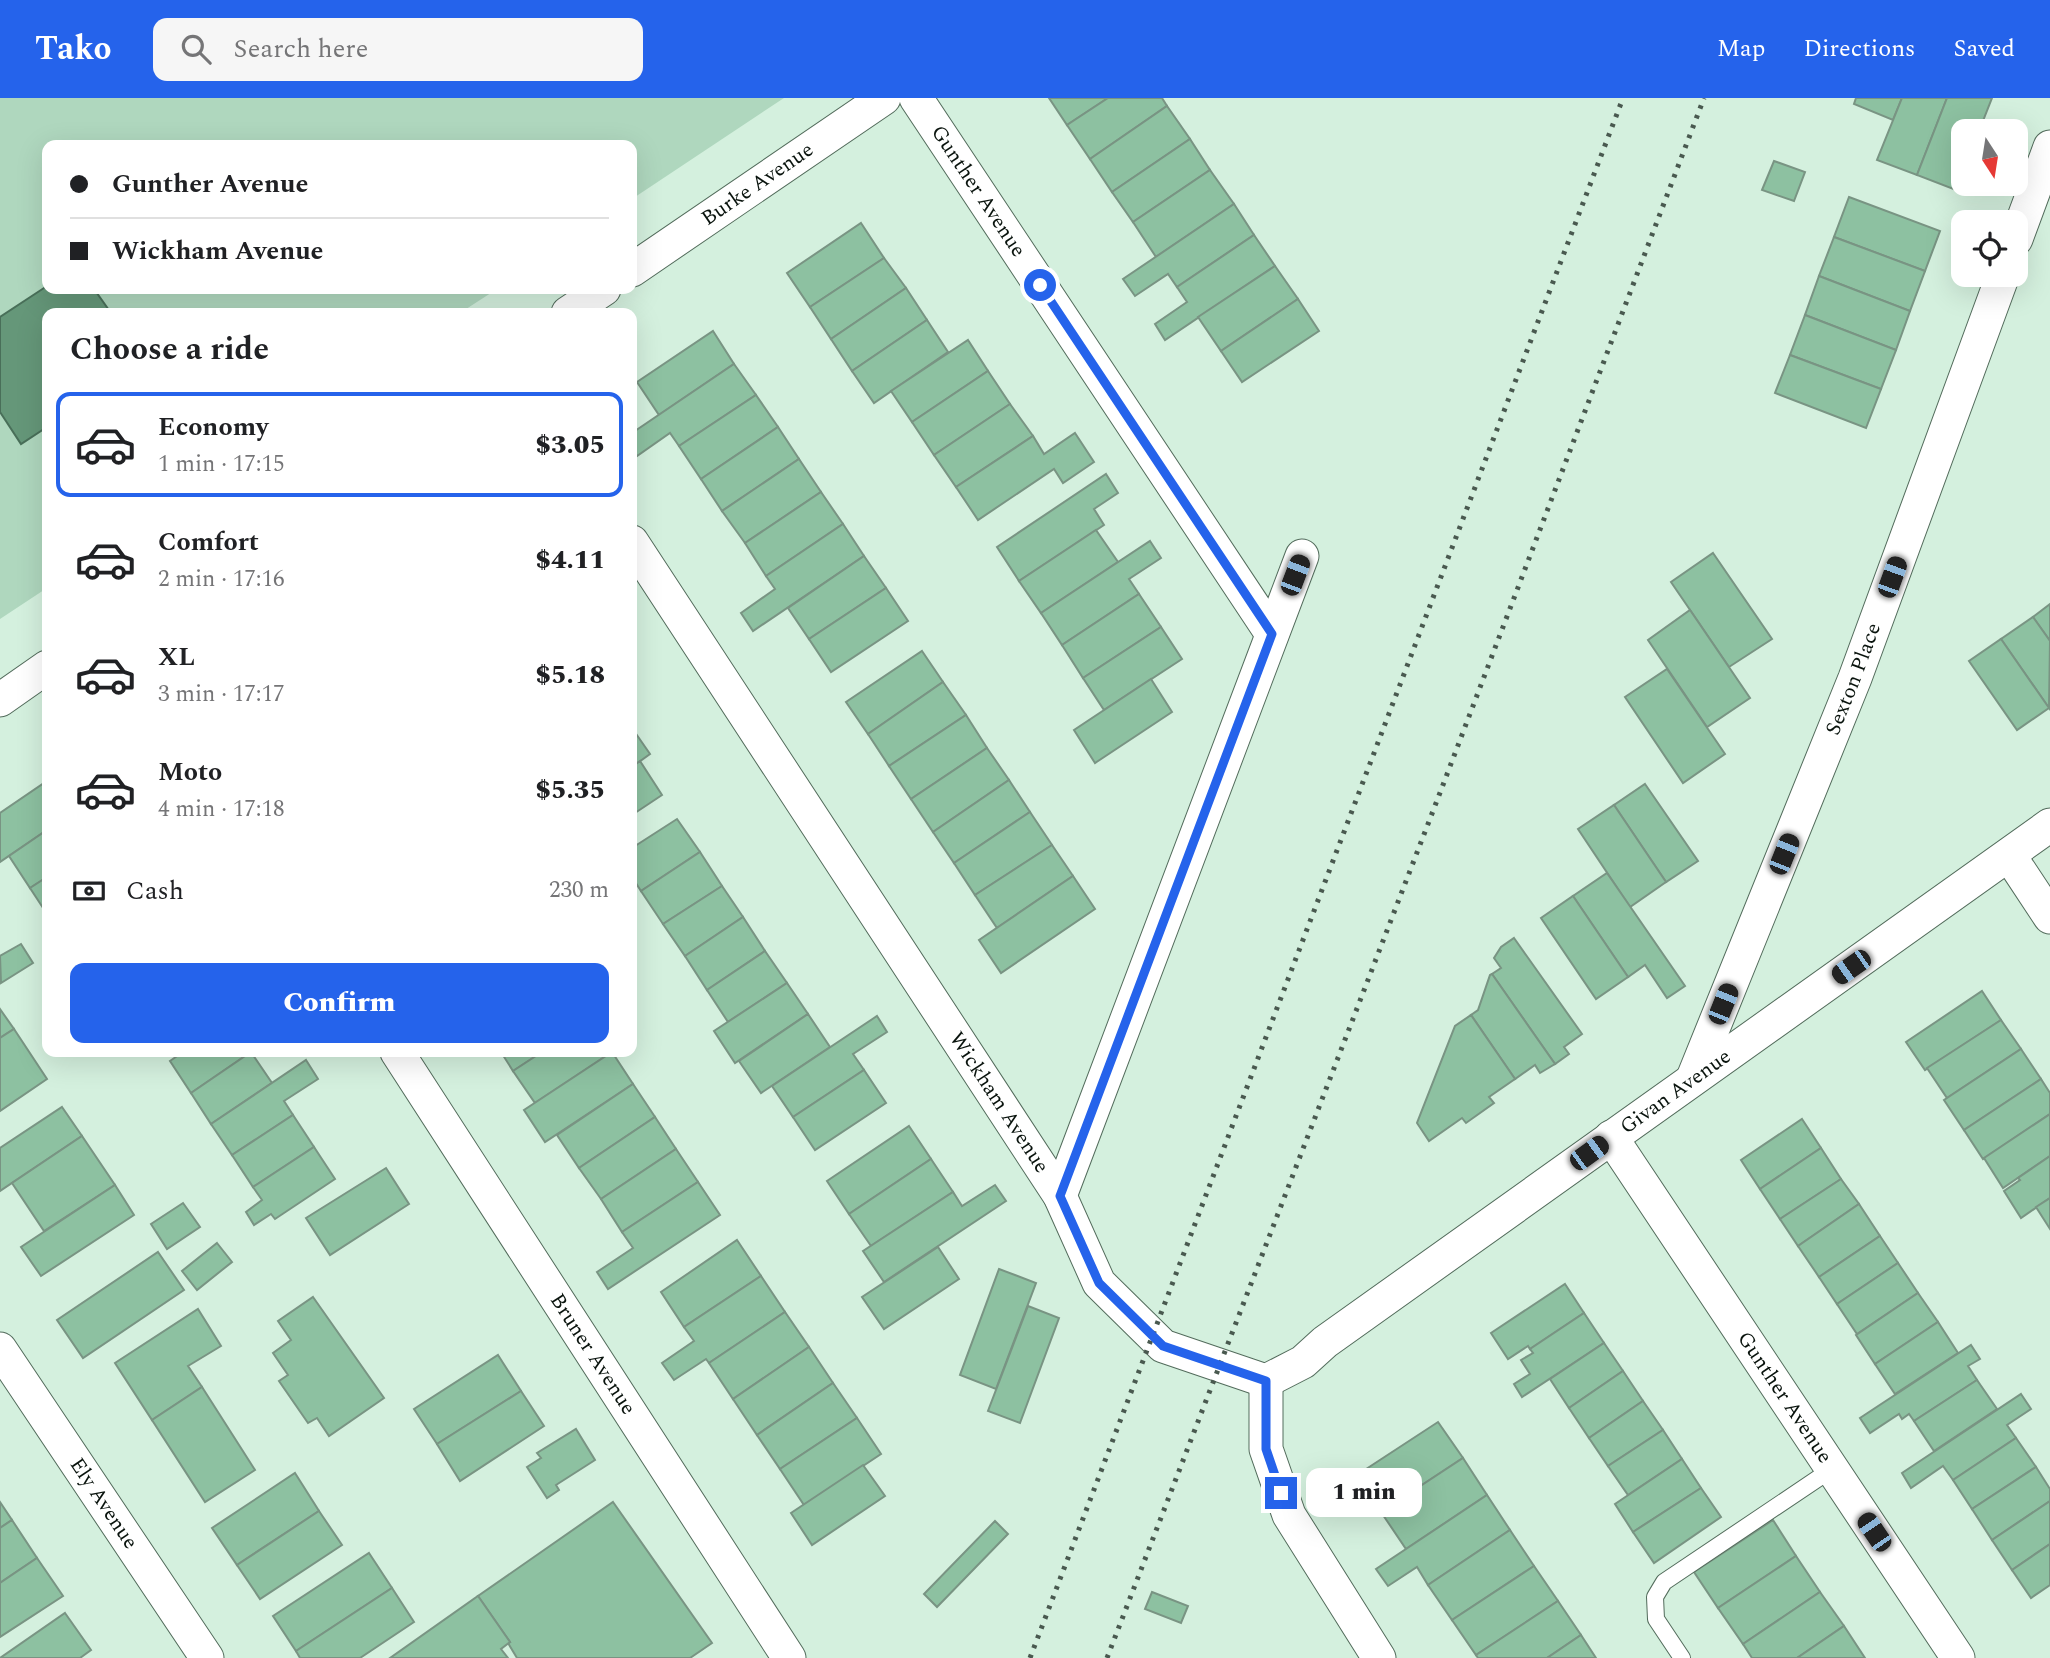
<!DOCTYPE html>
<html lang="en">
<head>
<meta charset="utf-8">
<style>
  :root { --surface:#fff; --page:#f6f6f6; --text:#202124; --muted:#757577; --line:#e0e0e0; --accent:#2563eb }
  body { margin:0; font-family:Spectral,serif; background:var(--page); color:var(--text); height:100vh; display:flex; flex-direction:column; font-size:26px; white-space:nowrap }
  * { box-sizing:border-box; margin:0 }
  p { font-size:23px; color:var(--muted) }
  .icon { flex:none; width:38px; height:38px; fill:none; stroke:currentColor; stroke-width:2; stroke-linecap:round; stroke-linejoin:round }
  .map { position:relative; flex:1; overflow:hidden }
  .side { position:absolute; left:42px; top:210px; width:595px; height:749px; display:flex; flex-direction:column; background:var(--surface); border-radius:14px; box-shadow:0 7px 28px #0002 }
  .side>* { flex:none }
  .top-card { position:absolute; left:42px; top:42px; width:595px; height:154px; border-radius:14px; box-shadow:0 7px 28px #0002; display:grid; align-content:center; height:154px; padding:0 28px; background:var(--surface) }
  .needle { width:46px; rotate:168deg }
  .fabs { position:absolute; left:1951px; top:21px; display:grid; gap:14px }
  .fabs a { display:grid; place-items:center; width:77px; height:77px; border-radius:14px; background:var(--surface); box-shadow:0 7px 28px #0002; font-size:35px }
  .end { position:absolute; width:32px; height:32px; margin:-16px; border:9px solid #2563eb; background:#fff; box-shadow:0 0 0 4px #fff }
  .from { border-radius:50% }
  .bubble { position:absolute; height:49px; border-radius:14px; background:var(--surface); box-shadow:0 7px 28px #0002; font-size:23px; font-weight:800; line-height:49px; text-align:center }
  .car { position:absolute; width:21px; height:42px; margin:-21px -10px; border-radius:9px; box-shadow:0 0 5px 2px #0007; background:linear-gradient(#222 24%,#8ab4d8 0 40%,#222 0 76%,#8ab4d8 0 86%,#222 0) }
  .top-card b { display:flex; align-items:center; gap:24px; height:66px; font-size:26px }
  .top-card b+b { border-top:2px solid var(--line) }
  .top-card i { width:18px; height:18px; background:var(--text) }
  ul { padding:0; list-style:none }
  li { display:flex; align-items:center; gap:21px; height:105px; margin:0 14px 10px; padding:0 14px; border:4px solid transparent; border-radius:14px }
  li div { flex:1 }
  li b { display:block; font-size:26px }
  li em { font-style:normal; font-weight:800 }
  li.on { border-color:var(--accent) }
  li>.icon { width:63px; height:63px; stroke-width:1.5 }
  h2 { padding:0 28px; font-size:32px; line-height:84px }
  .pay { display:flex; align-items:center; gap:18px; height:77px; padding:0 28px; font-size:26px }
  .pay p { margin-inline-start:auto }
  .button { display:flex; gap:14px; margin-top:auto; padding:14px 28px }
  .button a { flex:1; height:80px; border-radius:14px; background:var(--accent); color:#fff; font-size:28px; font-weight:800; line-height:80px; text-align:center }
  header { display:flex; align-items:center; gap:42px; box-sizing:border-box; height:98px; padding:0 35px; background:var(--accent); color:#fff }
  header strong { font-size:33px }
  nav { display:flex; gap:38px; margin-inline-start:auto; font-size:24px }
  .search { width:490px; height:63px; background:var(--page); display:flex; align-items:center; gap:18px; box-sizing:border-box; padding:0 24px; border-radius:14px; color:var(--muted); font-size:26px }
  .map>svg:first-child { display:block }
  .green { fill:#afd7be }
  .water { fill:#659779; stroke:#496f59; stroke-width:2 }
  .building { fill:#8dc1a1; stroke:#799483; stroke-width:2 }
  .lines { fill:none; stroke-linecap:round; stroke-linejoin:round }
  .lane-casing { stroke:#536c5c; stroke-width:18 }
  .street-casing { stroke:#536c5c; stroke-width:35 }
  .lane { stroke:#fff; stroke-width:16 }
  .street { stroke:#fff; stroke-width:33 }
  .rail { stroke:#49594f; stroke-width:5; stroke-dasharray:3.5 7; stroke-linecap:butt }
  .route { stroke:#2563eb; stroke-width:9 }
  .labels { text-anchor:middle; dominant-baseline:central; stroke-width:5; stroke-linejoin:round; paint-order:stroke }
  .street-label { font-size:21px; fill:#09130d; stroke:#d4f0de }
</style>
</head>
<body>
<header>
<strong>Tako</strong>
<div class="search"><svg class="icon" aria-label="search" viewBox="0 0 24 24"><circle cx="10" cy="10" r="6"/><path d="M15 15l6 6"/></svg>Search here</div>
<nav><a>Map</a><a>Directions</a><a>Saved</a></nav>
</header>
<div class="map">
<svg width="2050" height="1560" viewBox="0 0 2050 1560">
  <rect width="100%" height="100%" fill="#d4f0de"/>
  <!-- green -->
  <polygon class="green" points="0,0 784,0 632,101 632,47 47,47 47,191 497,191 460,215 47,215 47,490 0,521"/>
  <!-- water -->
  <polygon class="water" points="47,188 47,191 94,191 111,215 47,215 47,329 21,346 0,314 0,219"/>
  <!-- building -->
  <g class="building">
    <polygon points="1049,0 1108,0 1067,27"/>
    <polygon points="1108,0 1162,0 1167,8 1090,61 1067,27"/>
    <polygon points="1856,0 1902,0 1893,22 1854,6"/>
    <polygon points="1902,0 1947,0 1917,77 1877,62"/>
    <polygon points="1947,0 1992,0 1979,33 1964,33 1964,72 1956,92 1917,77"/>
    <polygon points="1167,8 1190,41 1112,94 1090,61"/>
    <polygon points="1190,41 1210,72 1133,124 1112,94"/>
    <polygon points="1774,63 1805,74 1794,103 1762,92"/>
    <polygon points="1210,72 1234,106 1156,159 1133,124"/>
    <polygon points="1849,99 1940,133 1925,173 1834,139"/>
    <polygon points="1234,106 1254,137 1177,189 1168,176 1135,198 1123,181"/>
    <polygon points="861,125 884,160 810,209 787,175"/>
    <polygon points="1254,137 1275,168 1165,242 1155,226 1187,204 1177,189"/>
    <polygon points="1834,139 1925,173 1910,213 1819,178"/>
    <polygon points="884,160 906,190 831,241 810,209"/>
    <polygon points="1275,168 1298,201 1221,253 1198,219"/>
    <polygon points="1819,178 1910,213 1896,252 1805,217"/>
    <polygon points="906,190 927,222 852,273 831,241"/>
    <polygon points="1298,201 1319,233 1242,284 1221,253"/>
    <polygon points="1805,217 1896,252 1881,291 1790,257"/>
    <polygon points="927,222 948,254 874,305 852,273"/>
    <polygon points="713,233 734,266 659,317 637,284"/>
    <polygon points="968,242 988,273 912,324 891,293"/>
    <polygon points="1790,257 1881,291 1866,330 1775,295"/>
    <polygon points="734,266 756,297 679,348 670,335 637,358 632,350 632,335"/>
    <polygon points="988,273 1010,306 934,357 912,324"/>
    <polygon points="756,297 778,329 701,381 679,348"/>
    <polygon points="1010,306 1033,338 956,389 934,357"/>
    <polygon points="778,329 799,361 722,413 701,381"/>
    <polygon points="1075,335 1094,364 1063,385 1054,371 978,422 956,389 1033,338 1044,356"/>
    <polygon points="799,361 821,394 745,445 722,413"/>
    <polygon points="1106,376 1118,395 1094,411 1104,427 1019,483 997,449"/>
    <polygon points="821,394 843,426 766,478 745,445"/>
    <polygon points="843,426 864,458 753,533 741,515 775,491 766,478"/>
    <polygon points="1096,432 1118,464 1041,515 1019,483"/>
    <polygon points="1150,443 1161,460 1129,481 1139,496 1062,547 1041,515"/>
    <polygon points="1713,455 1772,541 1729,569 1671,484"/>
    <polygon points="864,458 886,490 809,541 788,510"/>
    <polygon points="886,490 908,523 831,574 809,541"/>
    <polygon points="1139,496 1161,529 1083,580 1062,547"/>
    <polygon points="2050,506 2050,543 2033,519"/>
    <polygon points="1690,512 1750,600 1707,629 1648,542"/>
    <polygon points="2033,519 2050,543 2049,610 2001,541"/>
    <polygon points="1161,529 1182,561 1104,612 1083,580"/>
    <polygon points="2001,541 2049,610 2017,632 1969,563"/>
    <polygon points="922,553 943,584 868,636 846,604"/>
    <polygon points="1667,571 1725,656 1683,685 1625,599"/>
    <polygon points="1151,581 1172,614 1095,665 1074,632"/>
    <polygon points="943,584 966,617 889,668 868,636"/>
    <polygon points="966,617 987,650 911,701 889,668"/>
    <polygon points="632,630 650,656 632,669"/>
    <polygon points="987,650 1009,682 933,734 911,701"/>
    <polygon points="640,663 662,697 632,717 632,669"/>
    <polygon points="1009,682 1030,714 954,765 933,734"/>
    <polygon points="47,683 47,732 0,764 0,715"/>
    <polygon points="1645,686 1698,763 1666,784 1614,707"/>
    <polygon points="1614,707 1666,784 1630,809 1578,731"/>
    <polygon points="1030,714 1052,747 975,797 954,765"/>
    <polygon points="677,721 700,754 641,793 632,779 632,750"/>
    <polygon points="47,732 47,779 30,790 9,758"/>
    <polygon points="1052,747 1073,778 997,830 975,797"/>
    <polygon points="700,754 722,788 663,826 641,793"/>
    <polygon points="1607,775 1685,888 1667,900 1645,867 1628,879 1573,798"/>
    <polygon points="1073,778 1095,811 1001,875 979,842"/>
    <polygon points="47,779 47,816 30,790"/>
    <polygon points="722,788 743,819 685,858 663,826"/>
    <polygon points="1573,798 1628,879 1596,901 1541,820"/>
    <polygon points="743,819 765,853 707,892 685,858"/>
    <polygon points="1514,840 1582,936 1564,949 1569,956 1555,966 1492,876 1501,870 1494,860 1501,849"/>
    <polygon points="21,846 33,865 1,885 0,858"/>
    <polygon points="765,853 787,885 728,924 707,892"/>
    <polygon points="1492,876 1555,966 1540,975 1535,967 1515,981 1471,917 1478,912 1490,877"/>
    <polygon points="787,885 808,916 735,965 714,933"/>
    <polygon points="1982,893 2001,922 1925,972 1906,944"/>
    <polygon points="0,911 14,931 0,940"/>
    <polygon points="808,916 830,949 761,995 739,963"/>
    <polygon points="1471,917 1515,981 1489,999 1494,1005 1466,1025 1462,1020 1429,1043 1417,1025 1455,928"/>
    <polygon points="877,918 887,934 853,956 864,972 793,1019 772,988"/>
    <polygon points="2001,922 2021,951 1947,1000 1927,970"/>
    <polygon points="14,931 47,981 0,1013 0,940"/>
    <polygon points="2021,951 2041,981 1964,1032 1944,1002"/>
    <polygon points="183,954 251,954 191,995 170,963"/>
    <polygon points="251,954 272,985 211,1026 191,995"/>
    <polygon points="501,954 542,954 513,973"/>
    <polygon points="542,954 612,954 535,1005 513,973"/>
    <polygon points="612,954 633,986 545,1044 524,1012"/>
    <polygon points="306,962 318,981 284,1003 293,1017 232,1057 211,1026"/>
    <polygon points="864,972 886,1005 815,1052 793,1019"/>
    <polygon points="2041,981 2050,995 2050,1016 1983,1061 1964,1032"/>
    <polygon points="633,986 655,1019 579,1070 557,1037"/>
    <polygon points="62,1009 82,1038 0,1093 0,1050"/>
    <polygon points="2050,1016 2050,1058 2003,1090 1984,1060"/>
    <polygon points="293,1017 314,1049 253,1089 232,1057"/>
    <polygon points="655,1019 676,1051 601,1101 579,1070"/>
    <polygon points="1802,1021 1821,1050 1760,1091 1741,1062"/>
    <polygon points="909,1028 931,1061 849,1116 827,1083"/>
    <polygon points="82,1038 115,1087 44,1133 12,1085"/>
    <polygon points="314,1049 335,1081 275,1121 271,1116 254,1127 246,1114 262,1102 253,1089"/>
    <polygon points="1821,1050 1841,1081 1780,1121 1760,1091"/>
    <polygon points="676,1051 698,1084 622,1134 601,1101"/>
    <polygon points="2050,1058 2050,1100 2021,1120 2004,1093 2020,1082 2018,1080"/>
    <polygon points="931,1061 953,1094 871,1148 849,1116"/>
    <polygon points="386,1070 409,1106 330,1157 306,1120"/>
    <polygon points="1841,1081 1859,1106 1798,1148 1780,1121"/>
    <polygon points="698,1084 720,1117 608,1191 597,1174 633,1150 622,1134"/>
    <polygon points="115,1087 134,1117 41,1178 21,1149"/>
    <polygon points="995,1087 1006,1103 884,1184 863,1153 953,1094 962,1108"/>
    <polygon points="2050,1100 2050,1131 2036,1109"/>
    <polygon points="183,1105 200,1129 167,1151 151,1126"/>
    <polygon points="1859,1106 1880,1138 1819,1179 1798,1148"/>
    <polygon points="1880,1138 1898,1165 1837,1206 1819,1179"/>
    <polygon points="737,1142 761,1178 684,1229 661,1194"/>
    <polygon points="217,1145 232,1164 197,1192 182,1173"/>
    <polygon points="938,1149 959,1181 884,1231 862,1199"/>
    <polygon points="158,1154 184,1192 83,1260 57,1222"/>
    <polygon points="1898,1165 1918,1195 1857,1236 1837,1206"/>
    <polygon points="999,1171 1036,1185 996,1291 960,1277"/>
    <polygon points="761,1178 785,1214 709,1265 706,1261 674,1282 662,1265 694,1243 684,1229"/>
    <polygon points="1565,1186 1584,1215 1530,1251 1528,1248 1508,1261 1491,1235"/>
    <polygon points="1918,1195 1938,1224 1875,1266 1856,1237"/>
    <polygon points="313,1199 384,1300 329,1338 317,1320 308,1325 279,1283 288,1277 273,1255 291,1242 278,1223"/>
    <polygon points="1028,1208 1059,1220 1020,1325 988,1313"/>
    <polygon points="198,1211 221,1248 188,1268 202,1289 152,1322 115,1265"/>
    <polygon points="785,1214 809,1249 733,1301 709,1265"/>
    <polygon points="1584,1215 1604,1245 1522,1299 1514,1286 1530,1276 1521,1262 1533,1255 1530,1251"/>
    <polygon points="1938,1224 1958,1255 1895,1296 1875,1266"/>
    <polygon points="1604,1245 1623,1273 1569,1310 1550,1281"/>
    <polygon points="1971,1247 1980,1261 1968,1268 1977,1282 1914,1323 1909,1316 1902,1321 1899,1316 1870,1335 1860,1320"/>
    <polygon points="809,1249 833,1285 757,1337 733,1301"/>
    <polygon points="498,1257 521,1293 437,1346 414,1311"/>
    <polygon points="1623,1273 1643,1303 1589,1340 1569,1310"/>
    <polygon points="1977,1282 1997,1311 1934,1353 1914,1323"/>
    <polygon points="833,1285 857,1320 780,1371 757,1337"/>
    <polygon points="202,1289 255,1372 205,1404 152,1322"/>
    <polygon points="521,1293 544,1328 460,1383 437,1346"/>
    <polygon points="2021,1296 2031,1311 2007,1327 2016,1340 1953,1382 1943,1368 1911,1390 1902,1375"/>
    <polygon points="1643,1303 1663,1332 1608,1368 1589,1340"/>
    <polygon points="857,1320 881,1356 804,1407 780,1371"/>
    <polygon points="1438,1324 1463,1360 1381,1414 1357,1377"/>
    <polygon points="576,1331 595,1362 556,1387 559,1392 547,1400 527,1369 541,1360 537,1355"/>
    <polygon points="1663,1332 1682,1361 1628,1397 1608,1368"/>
    <polygon points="2016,1340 2036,1369 1972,1411 1953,1382"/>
    <polygon points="1463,1360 1487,1397 1406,1451 1381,1414"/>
    <polygon points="1682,1361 1701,1390 1633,1434 1615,1406"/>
    <polygon points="863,1367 885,1398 812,1447 791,1415"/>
    <polygon points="2036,1369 2050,1391 2050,1403 1992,1442 1972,1411"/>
    <polygon points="295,1375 319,1413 237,1467 212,1430"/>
    <polygon points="1701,1390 1721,1419 1654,1465 1633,1434"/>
    <polygon points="1487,1397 1510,1432 1428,1487 1417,1469 1388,1488 1376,1471"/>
    <polygon points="2050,1403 2050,1446 2012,1472 1992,1442"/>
    <polygon points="0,1404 12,1422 0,1430"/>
    <polygon points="613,1404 712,1545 690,1560 517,1560 508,1545 510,1544 478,1498"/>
    <polygon points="319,1413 342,1447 260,1501 237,1467"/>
    <polygon points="12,1422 37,1460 0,1485 0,1430"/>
    <polygon points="1773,1422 1796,1458 1718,1510 1694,1474"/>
    <polygon points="995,1423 1008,1436 937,1509 924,1496"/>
    <polygon points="1510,1432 1534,1468 1452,1522 1428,1487"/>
    <polygon points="2050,1446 2050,1487 2031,1500 2012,1472"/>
    <polygon points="369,1455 392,1490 296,1553 273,1518"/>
    <polygon points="1796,1458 1820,1494 1743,1546 1718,1510"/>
    <polygon points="37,1460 63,1498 0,1539 0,1485"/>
    <polygon points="1534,1468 1558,1503 1476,1557 1452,1522"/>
    <polygon points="392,1490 414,1524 360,1560 300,1560 296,1553"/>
    <polygon points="1152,1494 1188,1508 1181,1525 1145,1511"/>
    <polygon points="1820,1494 1844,1528 1797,1560 1752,1560 1743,1546"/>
    <polygon points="478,1498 510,1544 501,1551 508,1560 390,1560"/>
    <polygon points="1558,1503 1581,1537 1547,1560 1478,1560 1476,1557"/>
    <polygon points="65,1515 91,1552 80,1560 0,1560"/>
    <polygon points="1844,1528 1865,1560 1797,1560"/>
    <polygon points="1581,1537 1596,1560 1547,1560"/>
  </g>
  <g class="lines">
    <!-- lane casing -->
    <g class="lane-casing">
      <polyline id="lane" points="1682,1560 1656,1521 1655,1499 1664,1484 1832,1371"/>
    </g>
    <!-- street casing -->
    <g class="street-casing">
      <g id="street">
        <path id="s1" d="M 916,0 L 1272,536"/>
        <polyline points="2016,141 2050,49"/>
        <path id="s2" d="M 632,172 L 884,0"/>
        <polyline points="568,215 604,191"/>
        <path id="s3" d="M 632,444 L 1060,1098 L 1099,1185 L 1163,1248 L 1266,1283"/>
        <polyline points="0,602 47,569"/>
        <polyline points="2009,757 2050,819"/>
        <path id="s4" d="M 397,954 L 789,1560"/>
        <path id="s5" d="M 1693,980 L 1855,580 L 2003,177"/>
        <path id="s6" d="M 1611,1039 L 1958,1560"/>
        <polyline points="1060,1098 1302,458"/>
        <path id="s7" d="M 0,1251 L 207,1560"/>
        <path id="s8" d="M 1266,1283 L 1303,1264 L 1325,1244 L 2050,727"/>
        <polyline points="1266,1283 1266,1351 1289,1417 1379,1560"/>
      </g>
    </g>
    <!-- lane -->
    <use href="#lane" class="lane"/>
    <!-- street -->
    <use href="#street" class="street"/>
    <!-- rail -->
    <g class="rail">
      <polyline points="1030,1560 1623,0"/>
      <polyline points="1107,1560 1438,700 1704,0"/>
    </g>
  </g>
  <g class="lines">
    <!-- route -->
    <polyline class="route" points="1040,187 1272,536 1060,1098 1099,1185 1163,1248 1266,1283 1266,1351 1281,1395"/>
  </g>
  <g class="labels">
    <!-- street labels -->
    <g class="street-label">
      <text stroke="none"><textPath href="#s2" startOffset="152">Burke Avenue</textPath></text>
      <text stroke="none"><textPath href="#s1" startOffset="112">Gunther Avenue</textPath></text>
      <text stroke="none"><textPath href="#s5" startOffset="430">Sexton Place</textPath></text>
      <text stroke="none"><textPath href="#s8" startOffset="502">Givan Avenue</textPath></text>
      <text stroke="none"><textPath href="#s3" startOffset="670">Wickham Avenue</textPath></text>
      <text stroke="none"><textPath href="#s4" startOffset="360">Bruner Avenue</textPath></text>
      <text stroke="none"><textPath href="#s6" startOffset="313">Gunther Avenue</textPath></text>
      <text stroke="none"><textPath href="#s7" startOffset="186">Ely Avenue</textPath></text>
    </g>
  </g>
</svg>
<div class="fabs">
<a><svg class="needle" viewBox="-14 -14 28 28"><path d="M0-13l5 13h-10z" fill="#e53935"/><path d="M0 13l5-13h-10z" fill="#757577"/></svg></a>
<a><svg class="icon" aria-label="locate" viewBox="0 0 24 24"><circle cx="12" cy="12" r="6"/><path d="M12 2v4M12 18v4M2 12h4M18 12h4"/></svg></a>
</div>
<i class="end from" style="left:1040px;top:187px"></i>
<i class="end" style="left:1281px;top:1395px"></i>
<div class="bubble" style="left:1306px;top:1370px;width:116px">1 min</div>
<i class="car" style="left:1295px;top:477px;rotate:21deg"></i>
<i class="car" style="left:1892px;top:479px;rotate:20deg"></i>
<i class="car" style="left:1784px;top:756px;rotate:22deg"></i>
<i class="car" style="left:1851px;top:869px;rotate:235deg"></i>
<i class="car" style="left:1723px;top:906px;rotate:22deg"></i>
<i class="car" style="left:1589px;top:1055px;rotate:54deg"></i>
<i class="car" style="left:1874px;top:1434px;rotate:326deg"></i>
<div class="top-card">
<b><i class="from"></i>Gunther Avenue</b>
<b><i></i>Wickham Avenue</b>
</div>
<section class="side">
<h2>Choose a ride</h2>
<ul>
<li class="on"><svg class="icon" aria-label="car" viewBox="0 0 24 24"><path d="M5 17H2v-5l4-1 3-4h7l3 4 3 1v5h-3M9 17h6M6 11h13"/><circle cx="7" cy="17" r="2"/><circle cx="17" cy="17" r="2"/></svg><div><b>Economy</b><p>1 min · 17:15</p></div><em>$3.05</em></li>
<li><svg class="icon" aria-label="car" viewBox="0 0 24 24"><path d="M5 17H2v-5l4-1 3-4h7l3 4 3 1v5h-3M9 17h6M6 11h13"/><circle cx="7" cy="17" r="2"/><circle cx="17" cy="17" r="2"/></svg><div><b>Comfort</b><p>2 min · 17:16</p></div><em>$4.11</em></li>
<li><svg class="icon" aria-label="car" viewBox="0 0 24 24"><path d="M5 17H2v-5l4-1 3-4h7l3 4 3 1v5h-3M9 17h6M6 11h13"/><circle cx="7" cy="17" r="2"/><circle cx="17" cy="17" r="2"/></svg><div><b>XL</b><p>3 min · 17:17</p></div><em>$5.18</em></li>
<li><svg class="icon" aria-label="car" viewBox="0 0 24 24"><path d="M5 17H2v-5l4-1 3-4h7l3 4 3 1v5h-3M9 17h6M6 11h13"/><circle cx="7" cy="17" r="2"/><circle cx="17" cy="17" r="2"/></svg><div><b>Moto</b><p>4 min · 17:18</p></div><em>$5.35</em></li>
</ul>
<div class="pay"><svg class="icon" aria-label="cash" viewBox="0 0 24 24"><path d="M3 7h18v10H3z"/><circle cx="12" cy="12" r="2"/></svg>Cash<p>230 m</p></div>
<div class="button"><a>Confirm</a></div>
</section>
</div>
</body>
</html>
